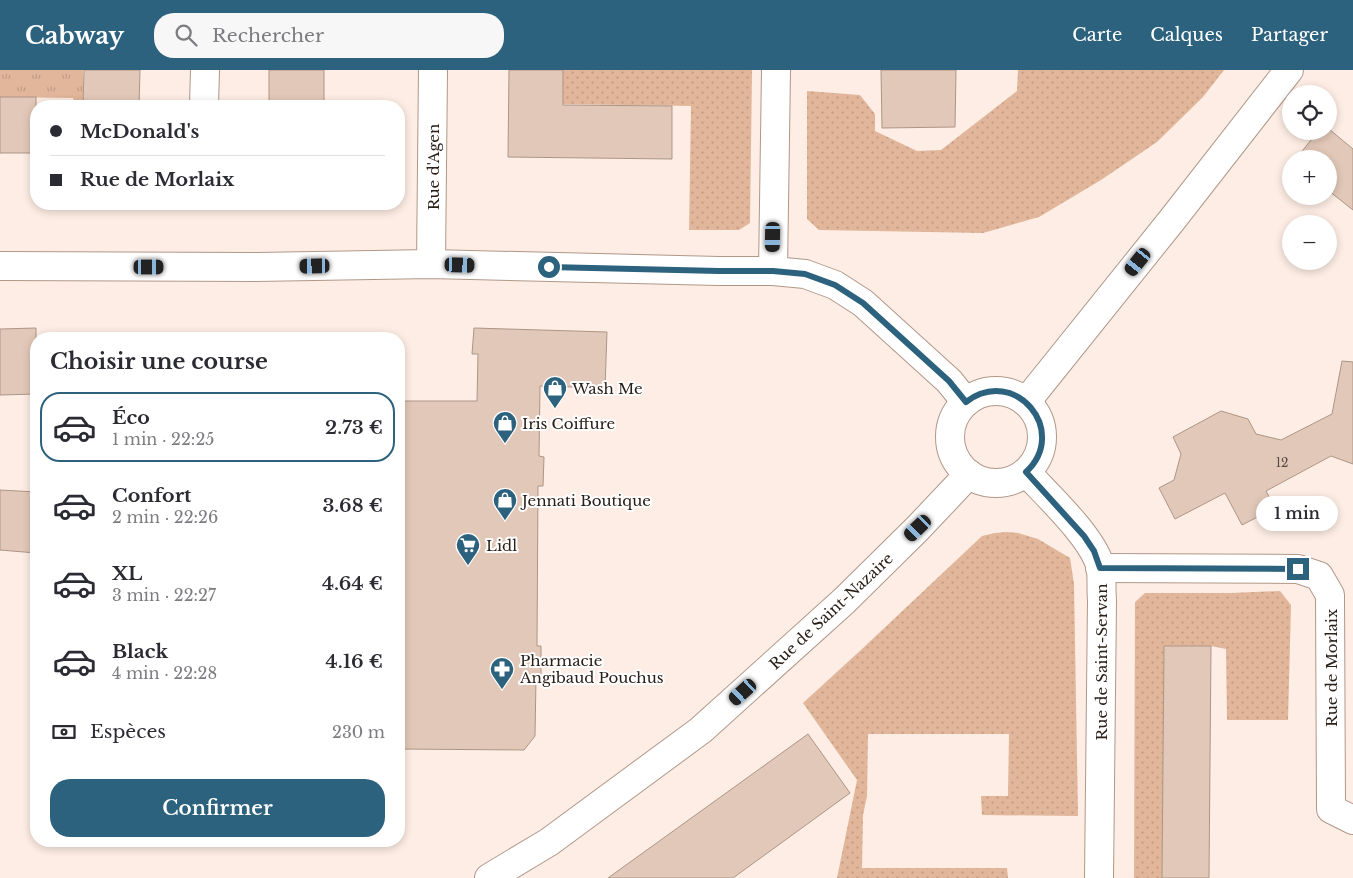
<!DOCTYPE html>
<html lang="fr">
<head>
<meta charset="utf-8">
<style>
  :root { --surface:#fff; --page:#f7f7f7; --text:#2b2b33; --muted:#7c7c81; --line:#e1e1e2; --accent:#2c627d }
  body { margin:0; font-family:"Libre Baskerville",serif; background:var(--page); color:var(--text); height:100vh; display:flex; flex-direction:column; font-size:19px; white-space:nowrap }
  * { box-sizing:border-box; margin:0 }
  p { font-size:16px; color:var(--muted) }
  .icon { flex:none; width:28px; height:28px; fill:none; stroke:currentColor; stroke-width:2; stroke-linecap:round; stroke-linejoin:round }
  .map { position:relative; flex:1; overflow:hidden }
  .panel { position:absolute; left:30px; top:262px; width:375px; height:515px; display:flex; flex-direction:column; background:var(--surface); border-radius:20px; box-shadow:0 2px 8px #0003 }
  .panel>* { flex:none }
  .hud { position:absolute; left:30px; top:30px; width:375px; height:110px; border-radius:20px; box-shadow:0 2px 8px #0003; display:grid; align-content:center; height:110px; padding:0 20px; background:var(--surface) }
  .buttons { position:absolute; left:1282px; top:15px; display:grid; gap:10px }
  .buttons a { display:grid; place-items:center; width:55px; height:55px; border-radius:50%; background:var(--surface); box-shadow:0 2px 8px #0003; font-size:25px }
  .end { position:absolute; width:22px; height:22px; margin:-11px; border:6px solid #2c627d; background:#fff; box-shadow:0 0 0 2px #fff }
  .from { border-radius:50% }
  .bubble { position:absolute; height:35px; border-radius:18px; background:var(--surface); box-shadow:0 2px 8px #0003; font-size:16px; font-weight:600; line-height:35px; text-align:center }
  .car { position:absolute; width:15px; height:30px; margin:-15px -8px; border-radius:6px; box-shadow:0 0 4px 1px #0007; background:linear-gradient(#222 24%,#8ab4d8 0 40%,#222 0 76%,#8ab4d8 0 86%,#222 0) }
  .hud b { display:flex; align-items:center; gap:18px; height:48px; font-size:19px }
  .hud b+b { border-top:1px solid var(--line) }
  .hud i { width:12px; height:12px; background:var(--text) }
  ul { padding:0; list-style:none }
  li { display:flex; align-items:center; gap:15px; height:70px; margin:0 10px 8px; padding:0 10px; border:2px solid transparent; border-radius:20px }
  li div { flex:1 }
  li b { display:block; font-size:19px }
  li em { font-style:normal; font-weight:600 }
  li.selected { border-color:var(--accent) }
  li>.icon { width:45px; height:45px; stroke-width:1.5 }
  h2 { padding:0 20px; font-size:22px; line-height:60px }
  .pay { display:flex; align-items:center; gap:12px; height:55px; padding:0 20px; font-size:19px }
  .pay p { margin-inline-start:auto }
  .primary-button { display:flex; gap:10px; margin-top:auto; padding:10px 20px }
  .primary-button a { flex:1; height:58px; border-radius:20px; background:var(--accent); color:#fff; font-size:20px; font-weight:600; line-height:58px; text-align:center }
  header { display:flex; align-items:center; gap:30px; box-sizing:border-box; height:70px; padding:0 25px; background:var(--accent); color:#fff }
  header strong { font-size:24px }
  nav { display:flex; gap:28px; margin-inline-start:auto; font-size:18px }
  .search { width:350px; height:45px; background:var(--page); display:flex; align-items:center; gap:12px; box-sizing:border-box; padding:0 18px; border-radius:20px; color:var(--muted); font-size:19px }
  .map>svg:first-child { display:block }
  .grass { fill:url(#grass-dots) }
  .park { fill:url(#park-tufts) }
  .building { fill:#e2c8b8; stroke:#ad9586 }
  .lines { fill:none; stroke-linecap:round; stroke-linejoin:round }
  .minor-casing { stroke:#b09889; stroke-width:30 }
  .major-casing { stroke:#b09889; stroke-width:30 }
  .minor { stroke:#fff; stroke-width:28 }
  .major { stroke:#fff; stroke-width:28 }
  .route { stroke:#2c627d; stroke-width:6 }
  .labels { text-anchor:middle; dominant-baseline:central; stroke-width:4; stroke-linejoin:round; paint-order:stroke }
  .number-label { font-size:12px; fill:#584a42 }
  .street-label { font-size:15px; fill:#2a201a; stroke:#fefefe }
  .poi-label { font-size:15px; fill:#2a201a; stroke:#fefefe; text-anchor:start }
</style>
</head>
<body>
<header>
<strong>Cabway</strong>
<div class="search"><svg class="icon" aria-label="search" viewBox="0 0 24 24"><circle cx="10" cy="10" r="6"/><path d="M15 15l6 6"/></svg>Rechercher</div>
<nav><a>Carte</a><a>Calques</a><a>Partager</a></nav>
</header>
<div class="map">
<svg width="1353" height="808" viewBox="0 0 1353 808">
  <defs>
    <pattern id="grass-dots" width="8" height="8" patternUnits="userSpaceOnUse" patternTransform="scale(1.25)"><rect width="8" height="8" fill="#e1b69a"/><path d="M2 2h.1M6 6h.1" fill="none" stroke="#c19c84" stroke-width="1.8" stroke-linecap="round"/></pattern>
    <pattern id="park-tufts" width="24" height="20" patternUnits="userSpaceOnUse" patternTransform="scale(1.25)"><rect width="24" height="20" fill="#e1b69a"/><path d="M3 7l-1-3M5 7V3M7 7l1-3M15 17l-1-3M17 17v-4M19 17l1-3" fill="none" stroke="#c19c84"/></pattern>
  </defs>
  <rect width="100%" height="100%" fill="#fdede4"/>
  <!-- grass -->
  <g class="grass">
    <polygon points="563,0 752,0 750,153 739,160 689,160 691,36 563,34"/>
    <polygon points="1018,0 1224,0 1203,27 1157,72 1101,110 1039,147 983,163 819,160 807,149 807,21 860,25 875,44 875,61 917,81 941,80 1017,21"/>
    <polygon points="1007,462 1018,463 1038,469 1070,488 1074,514 1078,746 982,745 981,726 1008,726 1009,664 868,664 867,726 863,745 862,798 1007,798 1008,808 837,808 857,710 803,633 862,579 982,466 995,463"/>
    <polygon points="1280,521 1291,535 1288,650 1227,650 1226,579 1211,576 1165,576 1162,808 1134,808 1135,532 1145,523 1231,523"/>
  </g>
  <!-- park -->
  <polygon class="park" points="0,0 83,0 83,33 74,33 73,28 0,27"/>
  <!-- building -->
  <g class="building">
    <polygon points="84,0 140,0 139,36 83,36"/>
    <rect x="269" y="0" width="55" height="36"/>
    <polygon points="509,0 563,0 563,35 672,36 672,89 508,87"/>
    <polygon points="881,0 956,0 955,57 882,58"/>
    <rect x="0" y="27" width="36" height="56"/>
    <polygon points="1329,59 1353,79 1353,140 1329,121 1329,89 1296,89 1318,61 1329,61"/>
    <polygon points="36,258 36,324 0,325 0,259"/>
    <polygon points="474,258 607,262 605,318 540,316 539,386 544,387 543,416 538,416 537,576 541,576 541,607 536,608 535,666 524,680 399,679 399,331 477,331 478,284 472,284"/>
    <polygon points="1342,291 1353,292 1353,394 1331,386 1266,421 1275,438 1242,455 1225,423 1175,449 1159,418 1174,410 1181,384 1173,367 1221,341 1248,349 1256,364 1281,370 1332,344"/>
    <polygon points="0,420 36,422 36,483 0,480"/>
    <polygon points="1164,576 1211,576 1209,808 1162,808"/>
    <polygon points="808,664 850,723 733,808 608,808"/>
  </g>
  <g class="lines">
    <!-- minor casing -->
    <g class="minor-casing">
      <g id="minor">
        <polyline points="204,36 205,0"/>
        <polyline points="431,194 433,0"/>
        <polyline points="0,196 256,197 431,194 719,201 773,201 805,204 835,215 863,233 949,311 966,332"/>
        <polyline points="773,201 776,0"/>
        <path d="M 1026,402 C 1047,425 1095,469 1101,499 C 1102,509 1101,520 1102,530 L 1099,808"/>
        <polyline points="1100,498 1298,499 1319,506 1330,525 1331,739 1353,750"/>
      </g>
    </g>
    <!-- major casing -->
    <g class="major-casing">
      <g id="major">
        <circle cx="996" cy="367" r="46"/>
        <polyline points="1026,332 1172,150 1289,0"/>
        <polyline points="489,808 549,772 701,660 844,531 918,458 969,404"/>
      </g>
    </g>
    <!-- minor -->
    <use href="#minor" class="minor"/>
    <!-- major -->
    <use href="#major" class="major"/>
  </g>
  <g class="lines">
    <!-- route -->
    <path class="route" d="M 549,197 L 719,201 L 773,201 L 805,204 L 835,215 L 863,233 L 949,311 L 966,332 C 1015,295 1070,361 1026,402 L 1084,466 L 1094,481 L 1100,498 L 1298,499"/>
  </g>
  <!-- icons -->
  <defs>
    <g id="shop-pin" transform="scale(1.25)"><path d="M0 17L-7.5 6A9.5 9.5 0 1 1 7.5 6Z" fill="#2c627d" stroke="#fefefe"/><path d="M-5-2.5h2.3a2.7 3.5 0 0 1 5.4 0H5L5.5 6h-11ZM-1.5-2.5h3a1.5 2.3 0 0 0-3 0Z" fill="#fff"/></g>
    <g id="supermarket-pin" transform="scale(1.25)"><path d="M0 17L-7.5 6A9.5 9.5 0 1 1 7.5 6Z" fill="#2c627d" stroke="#fefefe"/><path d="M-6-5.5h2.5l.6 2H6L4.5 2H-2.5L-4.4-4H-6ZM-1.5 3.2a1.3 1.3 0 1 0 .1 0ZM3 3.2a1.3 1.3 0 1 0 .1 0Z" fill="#fff"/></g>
    <g id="pharmacy-pin" transform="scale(1.25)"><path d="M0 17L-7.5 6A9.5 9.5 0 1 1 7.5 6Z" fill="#2c627d" stroke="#fefefe"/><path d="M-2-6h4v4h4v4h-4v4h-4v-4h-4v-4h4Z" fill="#fff"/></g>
  </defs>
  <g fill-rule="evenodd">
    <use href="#shop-pin" x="555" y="318"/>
    <use href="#shop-pin" x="505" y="353"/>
    <use href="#shop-pin" x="505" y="430"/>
    <use href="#supermarket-pin" x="468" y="475"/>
    <use href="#pharmacy-pin" x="502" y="599"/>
  </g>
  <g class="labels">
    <!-- number labels -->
    <g class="number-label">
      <text x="1282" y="392">12</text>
    </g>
    <!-- street labels -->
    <g class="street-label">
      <text transform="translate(433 97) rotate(-90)">Rue d'Agen</text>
      <text transform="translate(831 541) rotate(-43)">Rue de Saint-Nazaire</text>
      <text transform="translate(1101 592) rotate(-90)">Rue de Saint-Servan</text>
      <text transform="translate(1331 598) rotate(-90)">Rue de Morlaix</text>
    </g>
    <!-- poi labels -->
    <g class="poi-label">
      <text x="572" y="318">Wash Me</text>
      <text x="522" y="353">Iris Coiffure</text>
      <text x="522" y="430">Jennati Boutique</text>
      <text x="486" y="475">Lidl</text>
      <text x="520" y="590">Pharmacie<tspan x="520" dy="17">Angibaud Pouchus</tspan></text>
    </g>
  </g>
</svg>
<div class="buttons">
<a><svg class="icon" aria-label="locate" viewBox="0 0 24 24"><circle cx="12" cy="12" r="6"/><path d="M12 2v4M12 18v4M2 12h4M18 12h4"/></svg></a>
<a>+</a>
<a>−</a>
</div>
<i class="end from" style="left:549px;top:197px"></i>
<i class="end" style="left:1298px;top:499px"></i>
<div class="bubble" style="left:1256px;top:426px;width:82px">1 min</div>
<i class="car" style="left:773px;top:167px;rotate:181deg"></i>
<i class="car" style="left:1138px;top:192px;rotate:219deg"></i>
<i class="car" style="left:460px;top:195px;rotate:92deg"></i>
<i class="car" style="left:315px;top:196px;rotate:269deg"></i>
<i class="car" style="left:149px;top:197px;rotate:90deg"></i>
<i class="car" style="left:918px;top:458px;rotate:226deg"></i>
<i class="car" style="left:743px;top:622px;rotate:228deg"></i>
<div class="hud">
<b><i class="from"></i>McDonald's</b>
<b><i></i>Rue de Morlaix</b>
</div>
<section class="panel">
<h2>Choisir une course</h2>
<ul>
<li class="selected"><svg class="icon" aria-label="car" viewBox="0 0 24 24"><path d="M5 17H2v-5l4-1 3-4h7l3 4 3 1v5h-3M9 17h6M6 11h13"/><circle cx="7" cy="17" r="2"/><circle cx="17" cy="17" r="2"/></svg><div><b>Éco</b><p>1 min · 22:25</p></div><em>2.73 €</em></li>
<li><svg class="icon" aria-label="car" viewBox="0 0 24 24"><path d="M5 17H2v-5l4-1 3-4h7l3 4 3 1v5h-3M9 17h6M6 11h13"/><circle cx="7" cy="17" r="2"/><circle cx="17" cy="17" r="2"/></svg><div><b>Confort</b><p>2 min · 22:26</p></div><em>3.68 €</em></li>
<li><svg class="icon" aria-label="car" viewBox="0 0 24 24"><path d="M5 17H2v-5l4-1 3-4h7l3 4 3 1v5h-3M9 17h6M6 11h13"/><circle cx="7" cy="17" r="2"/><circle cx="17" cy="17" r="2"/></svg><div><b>XL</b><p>3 min · 22:27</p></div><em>4.64 €</em></li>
<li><svg class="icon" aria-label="car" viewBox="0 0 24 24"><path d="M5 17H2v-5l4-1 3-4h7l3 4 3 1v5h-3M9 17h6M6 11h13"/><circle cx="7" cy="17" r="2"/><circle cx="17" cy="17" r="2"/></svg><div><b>Black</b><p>4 min · 22:28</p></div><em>4.16 €</em></li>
</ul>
<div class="pay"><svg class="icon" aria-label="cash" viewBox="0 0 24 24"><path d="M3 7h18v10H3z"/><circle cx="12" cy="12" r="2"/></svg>Espèces<p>230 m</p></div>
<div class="primary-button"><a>Confirmer</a></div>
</section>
</div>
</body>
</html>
